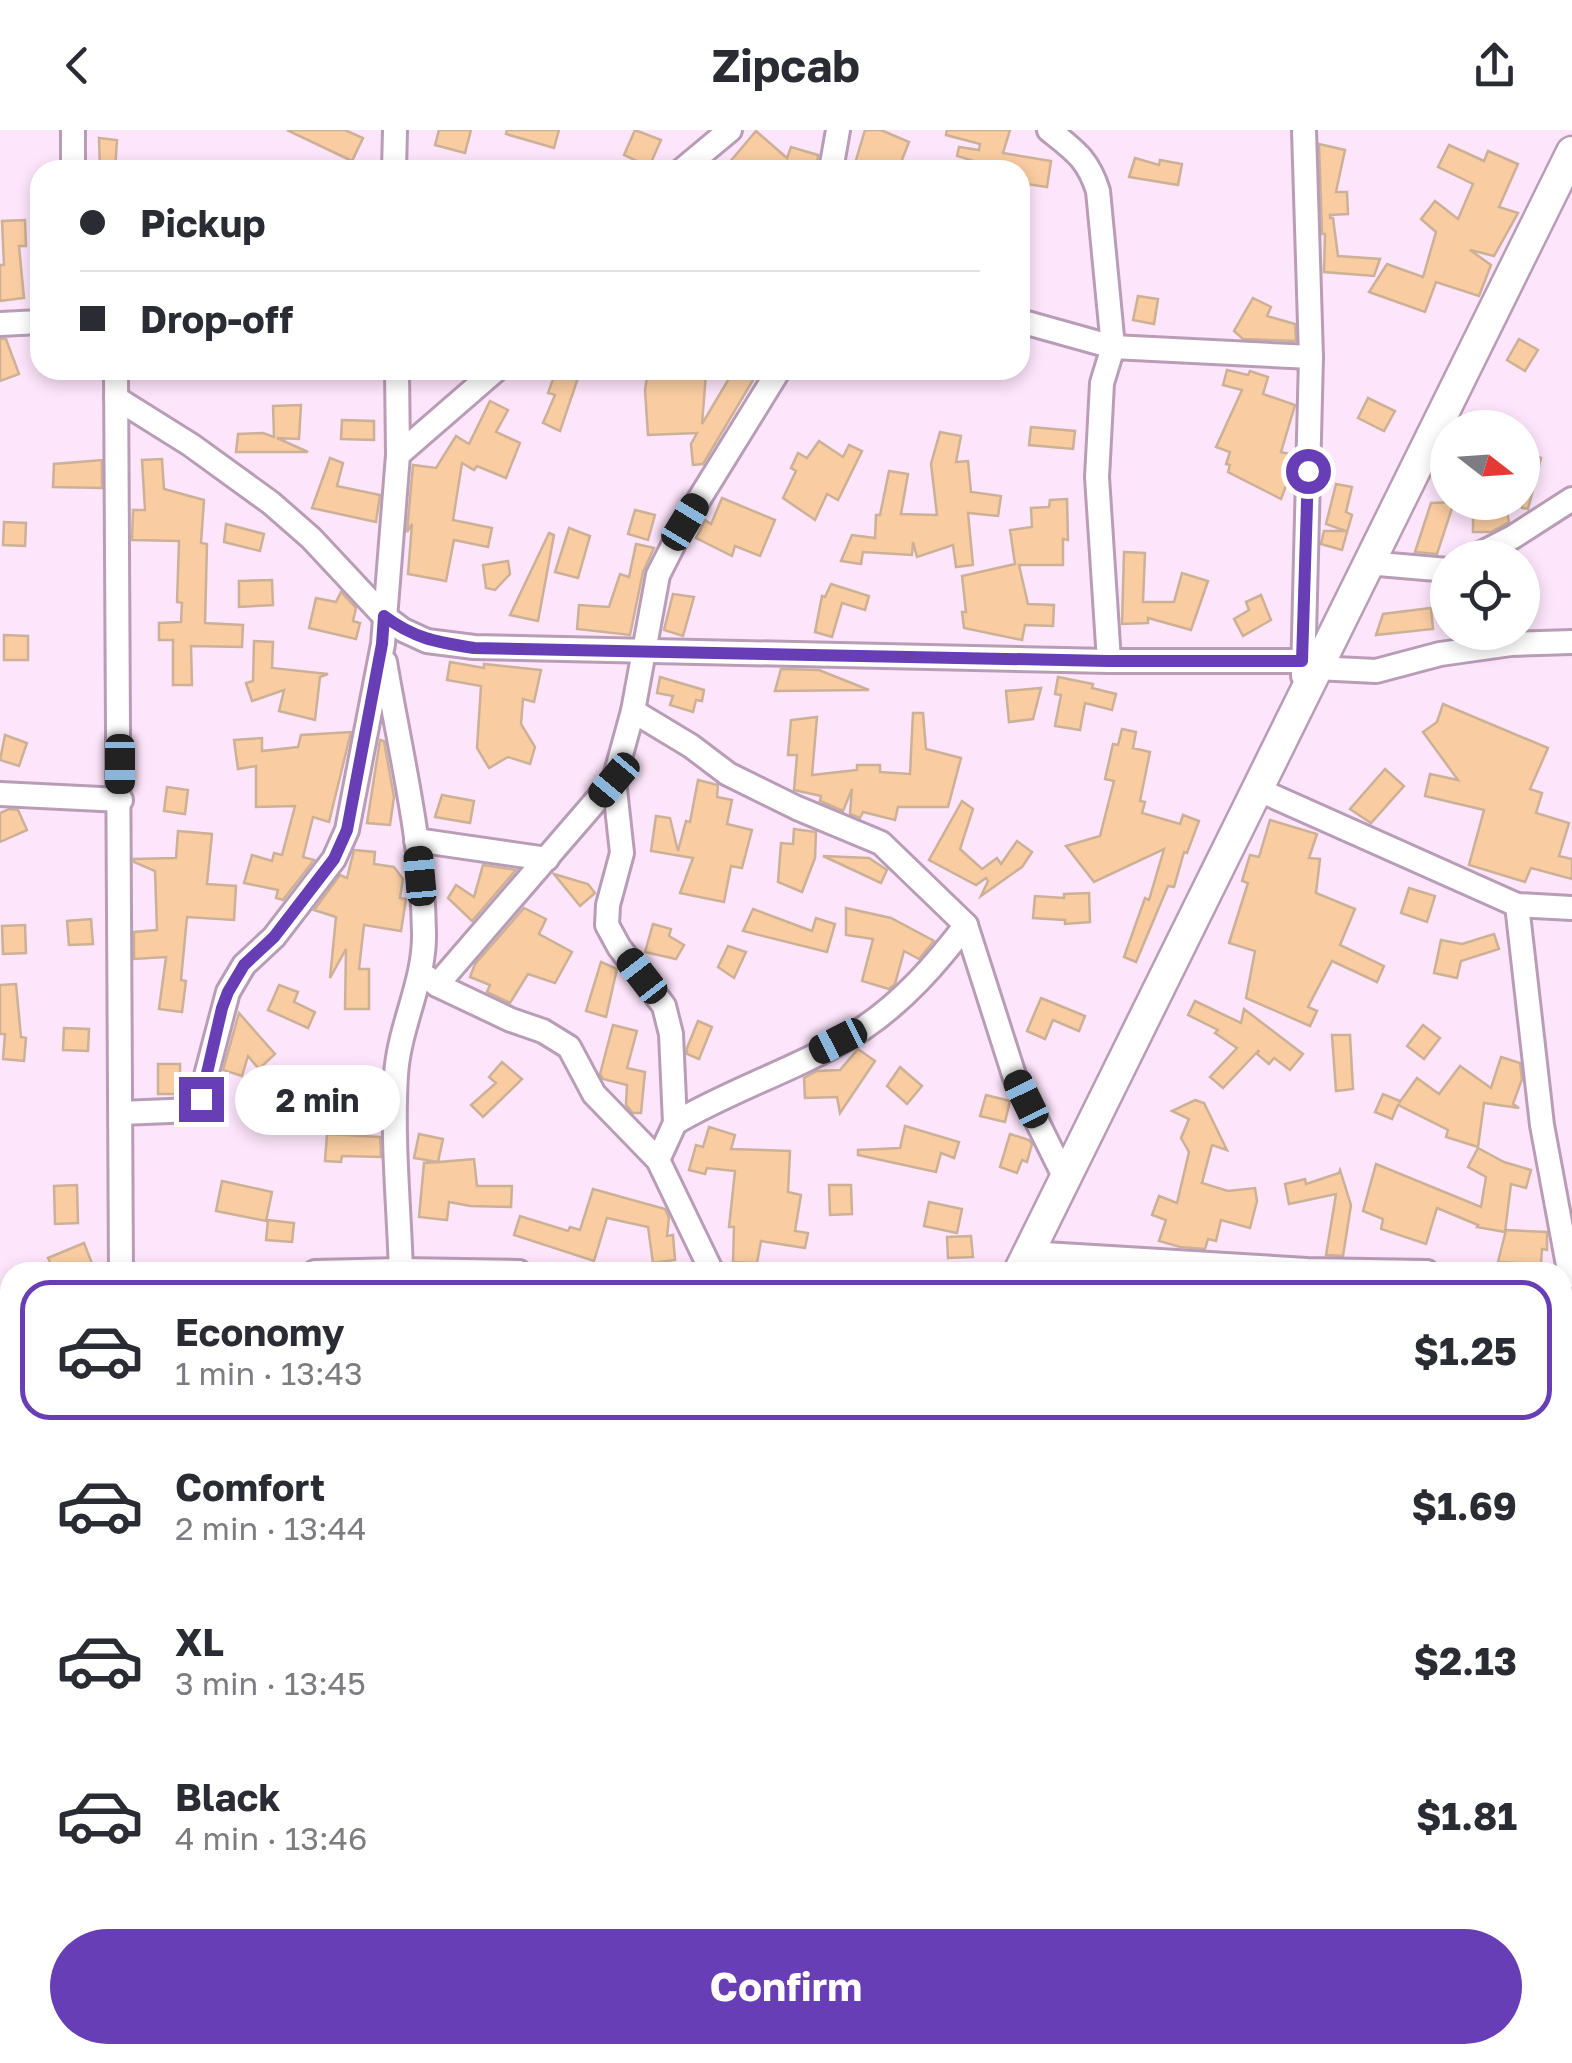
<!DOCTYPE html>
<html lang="en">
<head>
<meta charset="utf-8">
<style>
  :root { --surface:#fff; --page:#f7f7f7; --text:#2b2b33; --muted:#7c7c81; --line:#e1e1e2; --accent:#673eb6 }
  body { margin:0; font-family:"Golos Text",sans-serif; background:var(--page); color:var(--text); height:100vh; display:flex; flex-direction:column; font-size:38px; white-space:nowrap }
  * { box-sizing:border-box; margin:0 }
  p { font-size:32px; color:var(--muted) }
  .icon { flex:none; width:55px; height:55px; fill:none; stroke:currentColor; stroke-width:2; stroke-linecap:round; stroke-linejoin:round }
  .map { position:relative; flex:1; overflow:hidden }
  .details { position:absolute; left:0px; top:1132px; width:1572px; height:802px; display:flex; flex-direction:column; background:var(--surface); border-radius:30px 30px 0 0; box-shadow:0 5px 15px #0003 }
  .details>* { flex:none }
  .banner { position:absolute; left:30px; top:30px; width:1000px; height:220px; border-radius:30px; box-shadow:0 5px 15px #0003; display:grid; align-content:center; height:220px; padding:0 50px; background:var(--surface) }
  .needle { width:65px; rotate:107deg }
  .fabs { position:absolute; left:1430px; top:280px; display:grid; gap:20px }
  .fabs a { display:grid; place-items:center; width:110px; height:110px; border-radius:50%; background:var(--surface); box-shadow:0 5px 15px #0003; font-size:50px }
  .end { position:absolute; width:45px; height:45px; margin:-22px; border:12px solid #673eb6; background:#fff; box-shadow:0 0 0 5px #fff }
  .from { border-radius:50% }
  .bubble { position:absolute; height:70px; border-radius:35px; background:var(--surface); box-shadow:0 5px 15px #0003; font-size:32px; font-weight:700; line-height:70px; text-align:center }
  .car { position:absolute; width:30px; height:60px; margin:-30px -15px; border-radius:12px; box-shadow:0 0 8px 2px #0007; background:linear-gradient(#222 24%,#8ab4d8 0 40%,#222 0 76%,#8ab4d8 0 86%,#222 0) }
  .banner b { display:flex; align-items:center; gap:35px; height:95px; font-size:38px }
  .banner b+b { border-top:2px solid var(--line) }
  .banner i { width:25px; height:25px; background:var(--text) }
  ul { padding:18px 0 0; list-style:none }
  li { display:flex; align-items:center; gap:30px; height:140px; margin:0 20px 15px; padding:0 30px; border:5px solid transparent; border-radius:30px }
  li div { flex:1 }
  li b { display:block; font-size:38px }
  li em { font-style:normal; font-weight:700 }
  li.on { border-color:var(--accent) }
  li>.icon { width:90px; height:90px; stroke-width:1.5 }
  .primary-button { display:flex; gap:20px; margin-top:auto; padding:20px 50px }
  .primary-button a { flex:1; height:115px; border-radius:60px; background:var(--accent); color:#fff; font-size:40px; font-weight:700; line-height:115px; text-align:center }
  header { display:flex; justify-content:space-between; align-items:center; height:130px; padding:0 50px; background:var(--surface); font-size:45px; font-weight:700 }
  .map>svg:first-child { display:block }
  .building { fill:#f9cca1; stroke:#ccb197; stroke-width:2.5 }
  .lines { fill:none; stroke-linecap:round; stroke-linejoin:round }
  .minor-casing { stroke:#b99db7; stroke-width:28 }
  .tertiary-casing { stroke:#b99db7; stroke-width:35 }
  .minor { stroke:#fff; stroke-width:22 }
  .tertiary { stroke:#fff; stroke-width:30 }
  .route { stroke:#673eb6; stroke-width:12 }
</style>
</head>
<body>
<header><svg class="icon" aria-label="back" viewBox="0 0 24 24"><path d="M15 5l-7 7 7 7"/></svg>Zipcab<svg class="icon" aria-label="share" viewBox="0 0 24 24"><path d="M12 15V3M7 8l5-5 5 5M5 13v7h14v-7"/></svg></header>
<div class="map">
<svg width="1572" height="1933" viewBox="0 0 1572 1933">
  <rect width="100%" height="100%" fill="#fde5fb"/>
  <!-- building -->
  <g class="building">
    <polygon points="287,0 345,0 363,8 352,31"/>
    <polygon points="439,0 471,0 465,23 435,15"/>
    <polygon points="507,0 559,0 554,18 506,4"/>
    <polygon points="635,0 661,10 649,37 624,25"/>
    <polygon points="865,0 881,0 909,12 898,40 853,40"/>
    <polygon points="947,0 1010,0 1003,23 1051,31 1047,57 1020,53 1020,40 1003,40 957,26 959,17 979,20 980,14 946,5"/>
    <polygon points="756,1 787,28 791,17 818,25 816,40 723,40"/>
    <polygon points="99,8 117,10 115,40 100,40"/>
    <polygon points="1319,14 1345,20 1336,62 1347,62 1348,84 1330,85 1330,88 1333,88 1338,126 1380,129 1374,146 1324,142 1325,104 1322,104"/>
    <polygon points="1449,15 1484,31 1488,21 1518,34 1499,77 1518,83 1494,126 1470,120 1491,135 1479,166 1436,152 1425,182 1369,162 1387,134 1423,147 1436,102 1421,89 1435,71 1458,89 1473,54 1438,37"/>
    <polygon points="1135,28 1159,35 1160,30 1182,34 1178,55 1129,47"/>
    <polygon points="25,90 26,116 19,116 24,168 0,171 0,135 4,135 2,91"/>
    <polygon points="1138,166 1158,169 1154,194 1133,190"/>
    <polygon points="1253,168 1271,177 1267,186 1295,194 1296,211 1243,209 1234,201"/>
    <polygon points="0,209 6,209 19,244 0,251"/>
    <polygon points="1519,209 1538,220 1525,241 1507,230"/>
    <polygon points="648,240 706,244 702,294 734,240 759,240 703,334 693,335 691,314 697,303 648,305 645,260"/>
    <polygon points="1227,240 1248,245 1250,241 1268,247 1263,264 1295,275 1281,322 1294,325 1293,355 1287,353 1281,369 1228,342 1230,335 1226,334 1230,322 1216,317 1242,260 1223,255"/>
    <polygon points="556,241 578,248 560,301 543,293 555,265 548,263"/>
    <polygon points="1368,268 1395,281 1384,301 1358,288"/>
    <polygon points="490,271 508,280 496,302 520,313 506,348 477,336 474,340 462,333 453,390 492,398 488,417 454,410 446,451 408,444 412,394 407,402 413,335 436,338 456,306 469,314"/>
    <polygon points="301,275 299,309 277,308 308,322 236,322 238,304 263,303 274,307 273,276"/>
    <polygon points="342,290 374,291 374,310 341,309"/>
    <polygon points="1031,297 1075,301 1073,319 1029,315"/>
    <polygon points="940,302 961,306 956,332 968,331 971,362 1001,366 998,386 968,383 973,435 956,437 953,415 917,427 913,412 912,425 863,422 861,434 841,431 852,405 875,408 876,385 880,385 889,341 908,344 901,384 937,385 931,334"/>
    <polygon points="819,311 843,327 849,315 862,321 838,370 827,364 815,390 783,368 796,341 791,338 798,323 807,328"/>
    <polygon points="1522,323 1541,328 1528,379 1522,378"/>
    <polygon points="330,328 343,333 337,356 380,365 376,392 312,378"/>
    <polygon points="162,329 164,359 204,370 201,413 207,414 205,493 243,495 242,517 191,516 192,555 173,555 173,510 159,510 159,493 181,492 182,473 177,472 179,411 132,410 133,380 145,380 142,330"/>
    <polygon points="102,330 102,358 53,357 54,334"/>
    <polygon points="1336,354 1352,357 1346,382 1352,385 1342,420 1321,414 1324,401 1346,401 1326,394"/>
    <polygon points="722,368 775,390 760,426 735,416 732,426 696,408 705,390 711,394"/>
    <polygon points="1067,369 1068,410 1063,409 1063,435 1019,435 1028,474 1054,475 1053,496 1025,495 1022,510 964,498 962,482 966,482 962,446 1015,434 1010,400 1032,397 1031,378 1049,377 1050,370"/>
    <polygon points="1454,372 1437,424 1415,422 1431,373"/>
    <polygon points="635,380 655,385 648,410 628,404"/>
    <polygon points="1473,382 1507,382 1509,392 1491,402 1473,402"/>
    <polygon points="4,392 26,393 25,416 3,415"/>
    <polygon points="226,394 264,404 260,421 224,412"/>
    <polygon points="569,398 590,406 578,448 555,442"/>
    <polygon points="549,403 554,405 538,491 510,485"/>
    <polygon points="636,414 654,418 643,442 630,505 577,499 579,475 609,477 620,444 629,447"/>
    <polygon points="1124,422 1145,423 1143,472 1174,472 1182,443 1208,451 1191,500 1148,488 1148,493 1122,494"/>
    <polygon points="508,431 510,444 495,460 486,458 483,435"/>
    <polygon points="272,450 273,475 239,477 239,451"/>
    <polygon points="831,454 869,466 865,480 842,473 832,507 815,502 822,466 825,467"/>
    <polygon points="341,462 356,478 353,491 360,493 356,509 309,498 316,468 336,472"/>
    <polygon points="673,464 694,467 683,506 664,500"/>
    <polygon points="1261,465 1271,490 1243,506 1234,489 1249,480 1246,472"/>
    <polygon points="1431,478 1433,499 1376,505 1383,484"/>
    <polygon points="4,505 28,506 28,530 4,530"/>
    <polygon points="254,511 273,512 272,538 328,544 320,547 315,590 279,581 284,560 252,571 246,553 253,551"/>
    <polygon points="450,532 484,538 484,534 541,540 534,572 523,569 521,594 535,617 530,634 508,627 489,638 477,618 481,556 447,550"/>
    <polygon points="781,539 819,540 869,560 775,561"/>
    <polygon points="660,547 704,560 702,571 696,570 693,582 670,575 673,566 657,563"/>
    <polygon points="1058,547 1093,554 1092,558 1116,564 1112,580 1085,573 1080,600 1055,596 1061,565 1055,564"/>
    <polygon points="1041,558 1033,589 1009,592 1006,561"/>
    <polygon points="1443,574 1548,618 1530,659 1542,663 1536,683 1569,693 1559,726 1572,729 1572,749 1531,738 1525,752 1469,735 1484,680 1425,666 1430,644 1458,650 1423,602 1437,592"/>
    <polygon points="913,583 923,583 926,619 961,628 948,677 898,677 895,690 863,682 860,688 850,684 852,659 843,681 820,671 821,666 794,660 797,625 788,625 791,590 817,587 812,645 857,640 857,635 880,635 880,642 910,644"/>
    <polygon points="1122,599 1136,602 1133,618 1150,622 1140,671 1145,672 1142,683 1180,694 1183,685 1199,691 1187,723 1184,722 1174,757 1168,756 1136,832 1124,827 1145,768 1149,770 1164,719 1094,752 1066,716 1100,706 1114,651 1105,649 1113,614 1118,615"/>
    <polygon points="351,602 329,692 313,687 303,727 314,730 283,770 276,768 278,760 244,753 252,725 272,731 274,723 282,725 295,676 256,677 256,636 238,639 234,610 262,608 262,621 298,617 301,605"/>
    <polygon points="5,605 27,613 19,636 0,630"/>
    <polygon points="380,610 384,611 394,667 390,695 367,693"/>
    <polygon points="1385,639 1404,656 1371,693 1350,679"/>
    <polygon points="698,650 718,655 717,667 732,670 727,694 752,700 742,738 731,736 724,772 680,763 693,728 651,721 656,686 670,688 678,721 686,691 690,692"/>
    <polygon points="167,657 188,660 185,684 164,681"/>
    <polygon points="442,665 474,671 470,693 435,687"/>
    <polygon points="962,671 973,679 960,719 982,739 997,728 1001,734 1017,711 1032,722 1022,737 981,766 988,751 986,748 976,755 929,730"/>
    <polygon points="9,679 18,680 27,700 0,712 0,683"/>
    <polygon points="1270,690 1317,704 1309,728 1320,729 1316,763 1355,779 1340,815 1384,836 1377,852 1332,831 1308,877 1317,881 1310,896 1246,868 1255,821 1229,813 1248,753 1242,751 1250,725 1259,727"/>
    <polygon points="794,699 816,702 815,728 802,762 778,752 781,713 793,714"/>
    <polygon points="178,701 212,704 207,754 236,756 234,790 187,787 181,850 186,851 182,882 159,879 166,827 134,829 134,802 157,800 155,741 134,732 134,729 176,728"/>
    <polygon points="354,720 375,722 374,734 394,737 403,749 400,768 406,769 401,801 364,795 359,839 369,839 369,879 345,879 346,819 330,848 336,787 314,780 340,745 347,748"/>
    <polygon points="823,726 869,728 887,740 881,753"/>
    <polygon points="483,735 516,740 472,791 448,768 456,755 474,767"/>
    <polygon points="554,744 588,754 595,763 580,776"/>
    <polygon points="1409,758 1435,766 1427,792 1401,783"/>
    <polygon points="1089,763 1090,792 1065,794 1065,790 1033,788 1035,766 1064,768 1064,764"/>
    <polygon points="524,778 546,789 539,804 572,822 555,853 528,844 510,873 487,862 490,855 470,847 475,834"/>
    <polygon points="846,778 891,788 934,811 919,829 904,821 895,854 889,859 862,851 873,809 846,805"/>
    <polygon points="753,779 812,801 816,788 835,794 827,822 743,801"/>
    <polygon points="91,789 93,814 69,815 67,791"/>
    <polygon points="653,794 671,799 669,806 684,815 676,829 645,822"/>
    <polygon points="25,795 26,823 3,824 2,796"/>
    <polygon points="1494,804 1499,819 1461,831 1457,848 1434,843 1441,810 1462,814"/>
    <polygon points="728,816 746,822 734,848 718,837"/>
    <polygon points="601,832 617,839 606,887 586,881"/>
    <polygon points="16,854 21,907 26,908 24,931 3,929 5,904 0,904 0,855"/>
    <polygon points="279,855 298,862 294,872 315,882 308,898 268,880"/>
    <polygon points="1041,868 1085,886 1079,901 1053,890 1045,909 1027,901"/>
    <polygon points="1195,871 1241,893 1244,879 1303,924 1290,940 1274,928 1269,934 1257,924 1259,920 1223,958 1210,947 1237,918 1215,903 1218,900 1188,885"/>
    <polygon points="239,883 275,924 259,939 248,926 242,946 223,940"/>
    <polygon points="698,891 712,897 699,929 687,924 687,918"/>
    <polygon points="613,895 637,901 627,938 645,942 641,983 633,983 626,975 627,955 603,949 600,944"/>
    <polygon points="1423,895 1440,908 1424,929 1407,916"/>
    <polygon points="64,898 89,899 88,921 63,920"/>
    <polygon points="1332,905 1350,905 1353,959 1336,961"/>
    <polygon points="858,919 875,931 840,983 837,967 805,968 804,948 817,941 840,940"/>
    <polygon points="1501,927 1520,933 1522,949 1513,974 1519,978 1484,973 1478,1017 1446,1007 1448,1000 1398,975 1392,989 1375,982 1383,964 1400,971 1399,973 1417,948 1439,964 1460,936 1491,958"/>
    <polygon points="502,932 522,949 483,987 471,975 496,953 489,947"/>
    <rect x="158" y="934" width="22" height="30"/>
    <polygon points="900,937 922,956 907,974 887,956"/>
    <polygon points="986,965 1010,971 1005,992 980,986"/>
    <polygon points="1195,970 1204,973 1227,1020 1212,1015 1202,1053 1228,1061 1255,1058 1257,1071 1250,1098 1221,1090 1216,1111 1208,1109 1205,1119 1180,1117 1159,1111 1166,1090 1152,1085 1159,1066 1177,1073 1189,1022 1181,1008 1189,989 1172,981"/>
    <polygon points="905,996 959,1012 954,1028 941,1023 936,1042 858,1025 858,1020 900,1018"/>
    <polygon points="709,997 735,1005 731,1019 790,1021 788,1062 801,1065 795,1101 808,1103 805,1118 761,1111 757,1133 733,1132 734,1097 729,1097 735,1041 707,1038 705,1044 689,1040 696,1015 703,1017"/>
    <polygon points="327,1004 380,1007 381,1027 342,1026 341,1032 325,1031"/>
    <polygon points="419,1004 443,1009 438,1032 474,1029 477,1056 512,1056 511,1077 470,1076 449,1072 447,1090 419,1087 424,1033 438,1032 414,1028"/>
    <polygon points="1010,1004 1029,1010 1032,1014 1027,1032 1022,1030 1017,1043 1000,1037"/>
    <polygon points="1478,1018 1504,1032 1531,1040 1526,1058 1511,1054 1505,1102 1477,1097 1478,1095 1437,1078 1426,1114 1381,1099 1383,1089 1363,1081 1376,1034 1481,1077 1486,1047 1468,1037"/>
    <polygon points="1340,1040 1351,1075 1343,1126 1326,1125 1336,1064 1289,1074 1285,1054 1305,1049 1306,1054 1339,1043"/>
    <polygon points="222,1051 272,1062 266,1091 216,1081"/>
    <polygon points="77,1055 78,1093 55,1094 54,1056"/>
    <polygon points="829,1055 851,1055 852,1084 830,1085"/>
    <polygon points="593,1059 665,1079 669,1088 667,1106 673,1105 675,1130 653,1133 648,1097 607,1088 594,1131 514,1105 520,1086 568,1101 570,1097 580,1100"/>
    <polygon points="929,1072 962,1079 957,1103 924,1096"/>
    <polygon points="268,1090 294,1093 292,1112 266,1110"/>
    <polygon points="1506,1100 1547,1102 1547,1120 1542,1119 1541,1134 1498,1132"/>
    <polygon points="971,1106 973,1127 948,1128 947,1107"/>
    <polygon points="84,1113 93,1136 79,1142 55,1142 48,1128"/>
  </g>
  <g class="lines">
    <!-- minor casing -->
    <g class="minor-casing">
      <g id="minor">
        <polyline points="73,0 73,40"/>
        <path d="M 1049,0 C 1075,21 1088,29 1098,61 L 1113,217 L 1102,253 L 1097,347 L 1109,531"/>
        <polyline points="394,40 395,0"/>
        <polyline points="682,40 730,0"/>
        <polyline points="831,40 838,0"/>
        <polyline points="1020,191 1113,217 1311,227"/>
        <polyline points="0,194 40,192"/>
        <polyline points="116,240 121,1142"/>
        <polyline points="116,268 191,315 271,373 311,408 384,486 403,500 427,511 474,517 1109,531 1302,531"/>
        <polyline points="398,325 496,240"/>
        <polyline points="1472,428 1513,407 1572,369"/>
        <polyline points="1367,433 1448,440"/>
        <path d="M 385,532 C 400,621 423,713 424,803 C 425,852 399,896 396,945 C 392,1010 399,1077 401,1142"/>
        <polyline points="1316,538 1376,541 1440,524 1511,514 1572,512"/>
        <polyline points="1303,546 1311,227 1304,0"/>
        <polyline points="633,581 691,616 728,644 797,678 881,713 966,795 1014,945 1066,1050"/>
        <polyline points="614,650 622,723 608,775 607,795 619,817 664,876 671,904 675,993 658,1030"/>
        <polyline points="1259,660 1517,775 1572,778"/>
        <polyline points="0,664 121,670"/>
        <polyline points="416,710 547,729"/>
        <polyline points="1517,775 1542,995 1570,1146"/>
        <polyline points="427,847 437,855 511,890 543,901 569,917 594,964 658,1030 712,1142"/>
        <polyline points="437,855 614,650 633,581 658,445 685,392 779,240"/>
        <polyline points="121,983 194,980 198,976 228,862 244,835 274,807 334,729 347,700 383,514 398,325 397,240"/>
        <path d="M 675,993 C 734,958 806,936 862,899 C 904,871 936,834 966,795"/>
        <polyline points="1028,1123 1307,1140 1427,1142"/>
        <polyline points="315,1142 401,1140 519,1142"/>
        <polyline points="0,1243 10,1243"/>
        <polyline points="1562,1453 1572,1441"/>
        <polyline points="0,1480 10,1480"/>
        <polyline points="1562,1579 1572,1584"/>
        <polyline points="0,1762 10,1762"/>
        <polyline points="1562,1773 1572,1773"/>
        <polyline points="977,1925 981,1933"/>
        <polyline points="1270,1925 1274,1933"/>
        <polyline points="0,1931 1,1933"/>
        <polyline points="394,1933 395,1925"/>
        <polyline points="1567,1933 1572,1926"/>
      </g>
    </g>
    <!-- tertiary casing -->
    <g class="tertiary-casing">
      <g id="tertiary">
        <polyline points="1019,1142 1572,22"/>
        <polyline points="809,1933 810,1925"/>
      </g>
    </g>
    <!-- minor -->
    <use href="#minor" class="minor"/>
    <!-- tertiary -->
    <use href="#tertiary" class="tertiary"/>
  </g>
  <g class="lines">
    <!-- route -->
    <path class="route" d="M 201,969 L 222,878 L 228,862 L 244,835 L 274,807 L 334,729 L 347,700 L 382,514 L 384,486 C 415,509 437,512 474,518 L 1108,531 L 1302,531 L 1308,341"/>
  </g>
</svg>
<div class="fabs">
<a><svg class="needle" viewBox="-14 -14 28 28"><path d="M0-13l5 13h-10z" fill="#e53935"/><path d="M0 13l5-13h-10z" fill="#7c7c81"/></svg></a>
<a><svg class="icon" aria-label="locate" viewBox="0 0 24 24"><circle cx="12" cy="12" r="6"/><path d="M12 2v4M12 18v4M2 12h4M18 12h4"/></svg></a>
</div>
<i class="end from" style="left:1308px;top:341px"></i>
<i class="end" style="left:201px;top:969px"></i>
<div class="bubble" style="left:235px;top:935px;width:165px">2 min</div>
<i class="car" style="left:685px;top:392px;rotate:31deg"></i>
<i class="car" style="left:120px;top:634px;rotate:180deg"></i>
<i class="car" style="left:614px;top:650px;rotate:220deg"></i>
<i class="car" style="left:420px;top:746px;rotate:355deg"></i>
<i class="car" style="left:642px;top:846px;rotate:322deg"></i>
<i class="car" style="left:838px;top:911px;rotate:243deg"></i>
<i class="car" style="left:1026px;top:969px;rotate:334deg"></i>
<div class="banner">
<b><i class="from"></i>Pickup</b>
<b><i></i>Drop-off</b>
</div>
<section class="details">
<ul>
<li class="on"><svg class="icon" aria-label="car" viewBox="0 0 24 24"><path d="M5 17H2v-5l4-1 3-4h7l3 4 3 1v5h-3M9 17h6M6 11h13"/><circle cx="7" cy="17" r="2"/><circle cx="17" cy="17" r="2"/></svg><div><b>Economy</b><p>1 min · 13:43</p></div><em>$1.25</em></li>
<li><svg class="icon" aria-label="car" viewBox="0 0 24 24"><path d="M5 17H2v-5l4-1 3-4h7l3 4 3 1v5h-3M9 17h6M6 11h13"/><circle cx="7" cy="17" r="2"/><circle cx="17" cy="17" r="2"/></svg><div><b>Comfort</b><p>2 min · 13:44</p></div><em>$1.69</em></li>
<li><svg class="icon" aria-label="car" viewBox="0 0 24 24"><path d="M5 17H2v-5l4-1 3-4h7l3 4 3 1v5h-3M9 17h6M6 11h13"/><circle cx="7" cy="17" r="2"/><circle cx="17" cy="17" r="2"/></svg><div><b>XL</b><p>3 min · 13:45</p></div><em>$2.13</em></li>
<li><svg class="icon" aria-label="car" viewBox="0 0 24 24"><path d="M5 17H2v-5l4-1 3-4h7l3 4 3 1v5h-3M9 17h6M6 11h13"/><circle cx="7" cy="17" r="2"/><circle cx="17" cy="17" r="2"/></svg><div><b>Black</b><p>4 min · 13:46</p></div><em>$1.81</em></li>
</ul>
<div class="primary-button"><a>Confirm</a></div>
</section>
</div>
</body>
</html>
